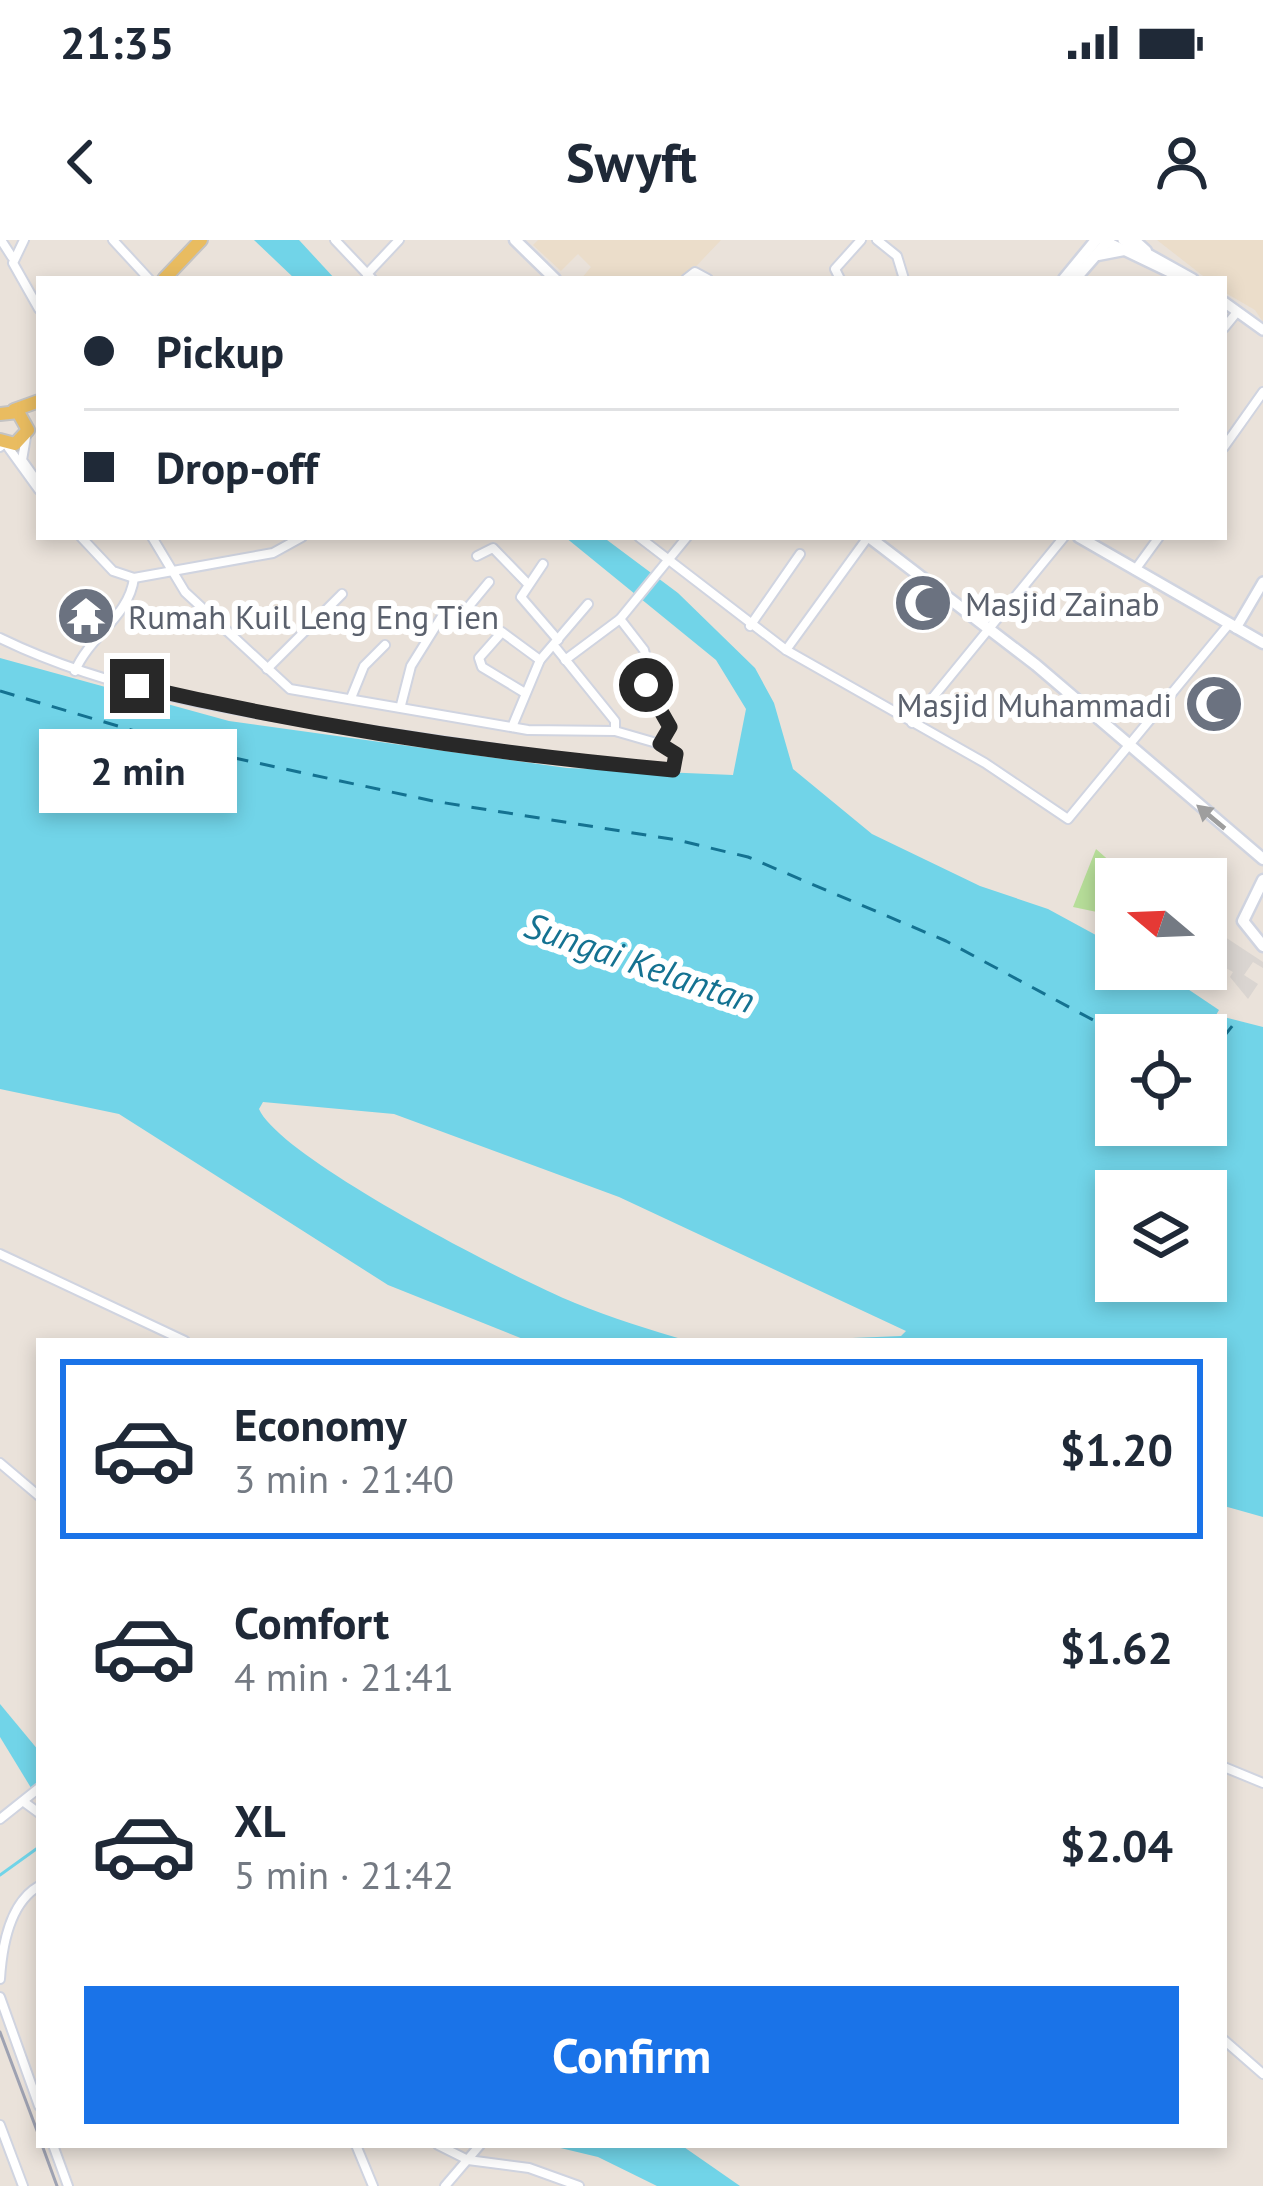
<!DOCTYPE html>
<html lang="en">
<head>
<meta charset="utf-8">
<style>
  :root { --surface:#fff; --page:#f6f6f7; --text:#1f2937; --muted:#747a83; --line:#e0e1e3; --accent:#1a73e8 }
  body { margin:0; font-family:"PT Sans",sans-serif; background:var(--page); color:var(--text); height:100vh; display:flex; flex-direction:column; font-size:45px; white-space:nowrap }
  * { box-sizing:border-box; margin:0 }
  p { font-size:39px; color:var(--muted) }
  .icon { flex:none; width:66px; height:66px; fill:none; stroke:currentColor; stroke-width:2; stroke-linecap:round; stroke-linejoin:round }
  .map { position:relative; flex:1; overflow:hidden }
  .panel { position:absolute; left:36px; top:1098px; width:1191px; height:810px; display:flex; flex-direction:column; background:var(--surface); border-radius:0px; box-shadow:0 6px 18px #0003 }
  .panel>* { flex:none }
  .guide { position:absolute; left:36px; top:36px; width:1191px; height:264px; border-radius:0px; box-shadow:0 6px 18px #0003; display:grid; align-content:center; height:264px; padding:0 48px; background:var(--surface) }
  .needle { width:78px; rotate:289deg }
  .tools { position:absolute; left:1095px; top:618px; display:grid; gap:24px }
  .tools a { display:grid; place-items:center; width:132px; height:132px; border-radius:0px; background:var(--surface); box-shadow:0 6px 18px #0003; font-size:60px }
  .end { position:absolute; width:54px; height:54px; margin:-27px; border:15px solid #282828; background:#fff; box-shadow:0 0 0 6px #fff }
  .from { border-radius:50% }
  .bubble { position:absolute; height:84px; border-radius:0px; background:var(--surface); box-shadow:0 6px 18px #0003; font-size:39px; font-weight:700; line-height:84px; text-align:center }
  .guide b { display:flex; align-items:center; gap:42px; height:114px; font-size:45px }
  .guide b+b { border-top:3px solid var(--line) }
  .guide i { width:30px; height:30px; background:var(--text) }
  ul { padding:21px 0 0; list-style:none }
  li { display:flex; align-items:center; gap:36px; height:180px; margin:0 24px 18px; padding:0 24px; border:6px solid transparent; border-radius:0px }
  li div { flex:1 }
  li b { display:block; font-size:45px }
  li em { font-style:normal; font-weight:700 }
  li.on { border-color:var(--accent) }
  li>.icon { width:108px; height:108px; stroke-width:1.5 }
  .primary-button { display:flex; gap:24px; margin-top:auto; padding:24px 48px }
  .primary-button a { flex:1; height:138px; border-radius:0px; background:var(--accent); color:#fff; font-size:48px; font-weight:700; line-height:138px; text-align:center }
  .status { display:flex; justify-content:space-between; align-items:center; height:84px; padding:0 60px; background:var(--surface); direction:ltr }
  .status svg { height:33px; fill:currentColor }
  header { display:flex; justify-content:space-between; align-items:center; height:156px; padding:0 48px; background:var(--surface); font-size:54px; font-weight:700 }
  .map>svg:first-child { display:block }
  .education { fill:#ebddca }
  .green { fill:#b7de99 }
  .plaza { fill:#dad5d1 }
  .water { fill:#71d4e8; fill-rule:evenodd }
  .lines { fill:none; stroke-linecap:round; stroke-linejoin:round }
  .stream { stroke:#71d4e8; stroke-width:3 }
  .ferry { stroke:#147291; stroke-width:3; stroke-dasharray:15 12; stroke-linecap:butt }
  .minor-casing { stroke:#d0d4e0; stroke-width:12 }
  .tertiary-casing { stroke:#d0d4e0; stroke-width:14 }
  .secondary-casing { stroke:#d0d4e0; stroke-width:15 }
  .primary-casing { stroke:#c3c3c3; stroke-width:16 }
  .minor { stroke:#fff; stroke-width:8 }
  .tertiary { stroke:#fff; stroke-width:9 }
  .secondary { stroke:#fff; stroke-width:10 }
  .primary { stroke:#e9bc60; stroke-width:12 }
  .rail { stroke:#9ea2b2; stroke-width:3 }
  .oneway { fill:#9e9e9e }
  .route { stroke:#282828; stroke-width:15 }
  .labels { text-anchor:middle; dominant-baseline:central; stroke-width:12; stroke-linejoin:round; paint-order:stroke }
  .worship-label { font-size:33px; fill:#5b616d; stroke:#fff; text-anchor:start }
  .water-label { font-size:36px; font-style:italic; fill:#147291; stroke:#fff }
</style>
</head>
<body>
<div class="status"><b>21:35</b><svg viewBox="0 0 49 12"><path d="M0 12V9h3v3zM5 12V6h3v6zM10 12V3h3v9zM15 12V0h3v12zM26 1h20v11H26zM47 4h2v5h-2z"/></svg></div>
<header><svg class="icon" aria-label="back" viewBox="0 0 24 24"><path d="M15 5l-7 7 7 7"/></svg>Swyft<svg class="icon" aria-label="person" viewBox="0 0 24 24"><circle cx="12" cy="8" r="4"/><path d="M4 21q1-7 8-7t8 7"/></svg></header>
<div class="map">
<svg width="1263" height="1946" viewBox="0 0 1263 1946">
  <rect width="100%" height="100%" fill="#eae2da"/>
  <!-- education -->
  <g class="education">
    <polygon points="538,0 721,0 684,39 581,39 591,27 578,14 561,31 533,5"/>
    <polygon points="1157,0 1263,0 1263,82 1255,70 1224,52 1224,39 1207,39"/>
  </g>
  <!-- green -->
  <polygon class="green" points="1096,609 1130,639 1116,639 1116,676 1073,667"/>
  <!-- plaza -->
  <polygon class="plaza" points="1225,697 1263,722 1263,728 1253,722 1244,735 1258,744 1248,759 1230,737 1233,732 1211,720"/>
  <!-- water -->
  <g class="water">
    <polygon points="254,0 299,0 335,39 295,39"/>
    <path d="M 565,297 L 603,297 L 678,353 L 755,428 L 774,463 L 793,529 L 872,594 L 980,646 L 1048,669 L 1116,706 L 1116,729 L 1158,729 L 1219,770 L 1216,775 L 1263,787 L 1263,1277 L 1224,1266 L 1224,1101 L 779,1101 L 901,1096 L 906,1091 L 619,957 L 394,874 L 263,862 L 259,869 C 281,919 514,1038 575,1063 C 612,1078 650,1090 688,1101 L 528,1101 L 388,1045 L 119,874 L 0,849 L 0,418 L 229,481 L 567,528 L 733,535 L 746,469 L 716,420 ZM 1116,795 L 1206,795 L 1206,885 L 1116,885 ZM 1116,951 L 1206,951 L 1206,1041 L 1116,1041 Z"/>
    <polygon points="0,1464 39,1511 39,1561 0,1497"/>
    <polygon points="548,1905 681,1905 740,1946 657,1946 598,1917"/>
  </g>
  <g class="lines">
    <!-- stream -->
    <polyline class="stream" points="0,1635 39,1607"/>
    <!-- ferry -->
    <g class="ferry">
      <polyline points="0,451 202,511 433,561 677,600 748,617 946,701 1121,795"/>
      <polyline points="1206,819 1237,780"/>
    </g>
    <!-- minor casing -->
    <g class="minor-casing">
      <g id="minor">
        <polyline points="1,0 12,17"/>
        <polyline points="24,0 13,23 39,69"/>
        <polyline points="113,0 149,39"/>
        <polyline points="335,0 372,39"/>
        <polyline points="877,0 897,16 904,39"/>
        <polyline points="367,34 399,0"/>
        <polyline points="686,39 695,32 708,39"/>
        <polyline points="840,39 835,29 861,0"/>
        <polyline points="1224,88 1237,72"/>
        <polyline points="26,197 22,220 39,244"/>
        <polyline points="0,207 5,203 39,250"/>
        <polyline points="1224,207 1263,152"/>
        <polyline points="81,297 113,331 134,338 273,313 302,297"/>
        <polyline points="152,297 185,352 290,449 528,490 615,491 615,481 556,408"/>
        <polyline points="639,297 786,410 985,523 1068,579 1229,384"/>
        <polyline points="477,316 493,308 527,343"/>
        <polyline points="543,324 521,357 558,400"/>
        <polyline points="1135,330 1159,297"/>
        <polyline points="750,386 800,314"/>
        <path d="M 0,398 C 115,454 247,473 373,491 C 473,506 572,521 673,530 L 676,514 L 660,504"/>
        <polyline points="786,410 868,297"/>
        <polyline points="565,420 620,379 687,297"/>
        <polyline points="267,429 342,354"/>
        <path d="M 75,431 C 90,395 129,377 134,338"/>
        <polyline points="525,453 482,427 479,418 502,392 540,420"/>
        <polyline points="351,458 364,426 385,405"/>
        <polyline points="401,465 411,426 444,373 465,371 489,342"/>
        <polyline points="912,483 1064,297"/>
        <polyline points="512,487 540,420 588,364"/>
        <polyline points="615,491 660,504 670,487 645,443 650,433 644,410 620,379"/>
        <polyline points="0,1014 185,1101"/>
        <polyline points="0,1223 39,1256"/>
        <polyline points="1224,1527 1263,1543"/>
        <polyline points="24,1562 39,1573"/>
        <polyline points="0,1579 39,1548"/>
        <path d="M 0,1739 C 2,1707 9,1663 39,1646"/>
        <polyline points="0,1757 39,1866"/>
        <polyline points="1224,1800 1263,1834"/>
        <polyline points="0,1885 23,1946"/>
        <polyline points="53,1905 68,1946"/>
        <polyline points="356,1905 373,1946"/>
        <polyline points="438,1905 468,1920 529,1928 579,1946"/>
        <polyline points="445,1946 480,1905"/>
      </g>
    </g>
    <!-- tertiary casing -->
    <g class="tertiary-casing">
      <g id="tertiary">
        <polyline points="1103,0 1184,39"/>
        <polyline points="1123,0 1193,39"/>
        <polyline points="1224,62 1263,90"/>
        <polyline points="1236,388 1263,342"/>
      </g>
    </g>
    <!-- secondary casing -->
    <g class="secondary-casing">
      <g id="secondary">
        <polyline points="515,0 555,39"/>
        <polyline points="1134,0 1146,11"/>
        <polyline points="1098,15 1124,10"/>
        <polyline points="1064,39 1096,0"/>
        <polyline points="1075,39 1109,0"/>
        <polyline points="869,297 1036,425 1263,619"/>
        <polyline points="1079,297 1263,403"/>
        <polyline points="1263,640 1243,681 1263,706"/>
      </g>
    </g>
    <!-- primary casing -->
    <g class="primary-casing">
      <g id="primary">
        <polyline points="164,39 201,0"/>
        <polyline points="14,170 39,161"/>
        <polyline points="0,174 18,172 28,190 15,204 0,200"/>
      </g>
    </g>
    <!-- minor -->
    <use href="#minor" class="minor"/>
    <!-- tertiary -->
    <use href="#tertiary" class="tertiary"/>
    <!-- secondary -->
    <use href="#secondary" class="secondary"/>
    <!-- primary -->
    <use href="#primary" class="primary"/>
    <!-- rail -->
    <g class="rail">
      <polyline points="0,1792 39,1896"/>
      <polyline points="42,1905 57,1946"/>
    </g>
  </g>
  <!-- one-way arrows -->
  <defs><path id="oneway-solid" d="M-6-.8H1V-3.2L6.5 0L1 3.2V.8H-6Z" transform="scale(3)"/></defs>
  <use class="oneway" href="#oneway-solid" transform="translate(1211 577) rotate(-140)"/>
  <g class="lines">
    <!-- route -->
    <path class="route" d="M 137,446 C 314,487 493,514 673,530 L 676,514 L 660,504 L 670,487 L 646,445"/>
  </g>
  <!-- icons -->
  <defs>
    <g id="mosque-disc" transform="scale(3)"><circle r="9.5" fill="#6b7280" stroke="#fff"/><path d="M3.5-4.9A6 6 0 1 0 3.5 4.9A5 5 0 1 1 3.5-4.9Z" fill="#fff"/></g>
    <g id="temple-disc" transform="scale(3)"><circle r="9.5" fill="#6b7280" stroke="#fff"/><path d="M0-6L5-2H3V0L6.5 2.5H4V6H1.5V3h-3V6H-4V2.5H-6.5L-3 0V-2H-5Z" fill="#fff"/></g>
  </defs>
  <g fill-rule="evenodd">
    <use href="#mosque-disc" x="923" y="363"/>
    <use href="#temple-disc" x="86" y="376"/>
    <use href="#mosque-disc" x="1214" y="464"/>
  </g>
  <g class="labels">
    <!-- worship labels -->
    <g class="worship-label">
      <text x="965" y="363">Masjid Zainab</text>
      <text x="128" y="376">Rumah Kuil Leng Eng Tien</text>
      <text x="1172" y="464" text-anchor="end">Masjid Muhammadi</text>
    </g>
    <!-- water labels -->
    <g class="water-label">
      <text transform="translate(640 722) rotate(19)">Sungai Kelantan</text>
    </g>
  </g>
</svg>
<div class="tools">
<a><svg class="needle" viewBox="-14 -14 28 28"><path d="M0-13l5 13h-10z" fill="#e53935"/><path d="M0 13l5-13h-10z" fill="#747a83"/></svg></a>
<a><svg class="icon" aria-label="locate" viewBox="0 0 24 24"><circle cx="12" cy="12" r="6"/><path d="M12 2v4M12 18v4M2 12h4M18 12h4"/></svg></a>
<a><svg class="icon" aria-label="layers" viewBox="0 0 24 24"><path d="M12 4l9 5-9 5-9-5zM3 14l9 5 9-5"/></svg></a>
</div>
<i class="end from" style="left:646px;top:445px"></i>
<i class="end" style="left:137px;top:446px"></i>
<div class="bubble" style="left:39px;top:489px;width:198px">2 min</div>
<div class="guide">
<b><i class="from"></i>Pickup</b>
<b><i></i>Drop-off</b>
</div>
<section class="panel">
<ul>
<li class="on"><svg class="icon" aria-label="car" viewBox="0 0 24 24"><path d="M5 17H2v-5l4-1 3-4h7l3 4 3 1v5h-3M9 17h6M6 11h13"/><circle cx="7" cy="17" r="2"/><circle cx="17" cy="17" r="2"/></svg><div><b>Economy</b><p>3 min · 21:40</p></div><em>$1.20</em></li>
<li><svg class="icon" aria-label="car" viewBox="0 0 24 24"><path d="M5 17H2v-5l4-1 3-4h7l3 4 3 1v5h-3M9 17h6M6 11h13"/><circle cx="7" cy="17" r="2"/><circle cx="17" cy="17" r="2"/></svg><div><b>Comfort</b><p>4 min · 21:41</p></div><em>$1.62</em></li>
<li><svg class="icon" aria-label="car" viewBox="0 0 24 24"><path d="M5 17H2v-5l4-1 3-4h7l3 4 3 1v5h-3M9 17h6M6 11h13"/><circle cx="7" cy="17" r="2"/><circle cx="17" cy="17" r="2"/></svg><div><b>XL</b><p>5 min · 21:42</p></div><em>$2.04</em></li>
</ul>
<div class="primary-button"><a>Confirm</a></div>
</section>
</div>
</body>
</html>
